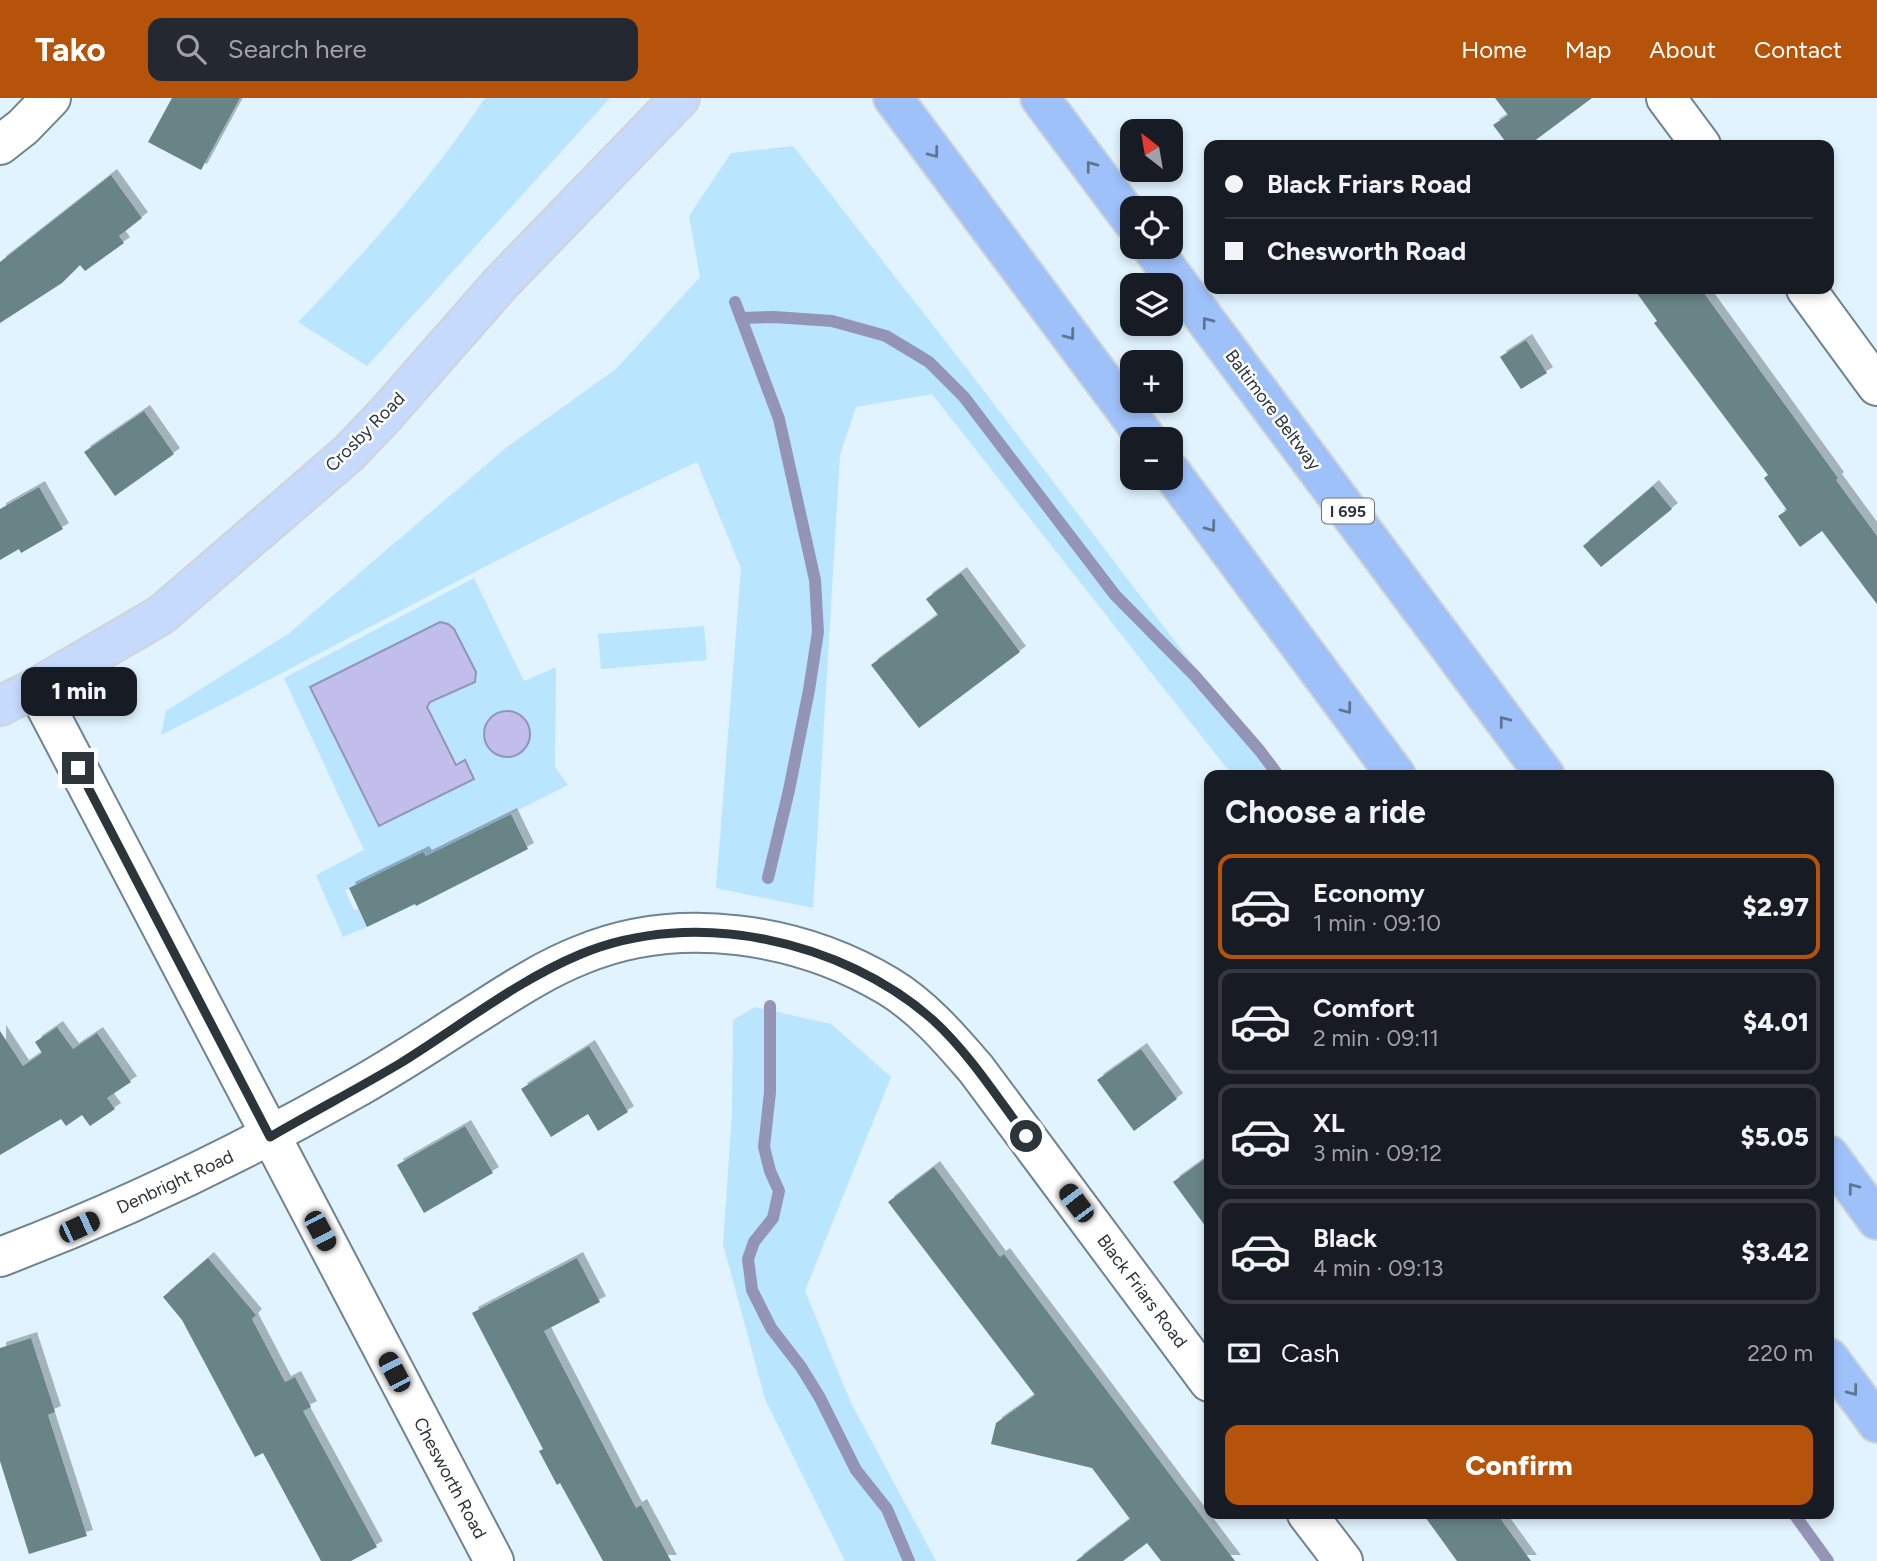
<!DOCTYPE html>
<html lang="en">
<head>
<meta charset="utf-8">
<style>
  :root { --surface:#171b24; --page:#242831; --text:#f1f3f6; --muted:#9ea1a6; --line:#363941; --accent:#b45309 }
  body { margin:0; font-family:Figtree,sans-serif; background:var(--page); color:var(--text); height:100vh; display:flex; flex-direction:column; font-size:26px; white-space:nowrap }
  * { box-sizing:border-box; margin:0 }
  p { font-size:23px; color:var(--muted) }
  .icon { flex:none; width:38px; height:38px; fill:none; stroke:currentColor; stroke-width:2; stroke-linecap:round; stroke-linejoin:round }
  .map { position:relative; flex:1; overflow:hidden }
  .panel { position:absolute; left:1204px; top:672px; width:630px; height:749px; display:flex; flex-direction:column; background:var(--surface); border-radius:14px; box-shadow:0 4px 10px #0003 }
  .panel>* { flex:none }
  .guide { position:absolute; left:1204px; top:42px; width:630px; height:154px; border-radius:14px; box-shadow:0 4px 10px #0003; display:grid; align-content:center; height:154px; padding:0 21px; background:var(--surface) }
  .needle { width:46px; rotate:329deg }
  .controls { position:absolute; left:1120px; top:21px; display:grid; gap:14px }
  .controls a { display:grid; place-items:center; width:63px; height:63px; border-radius:14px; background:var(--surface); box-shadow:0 4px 10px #0003; font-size:35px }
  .end { position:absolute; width:32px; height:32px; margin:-16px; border:9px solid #2c353a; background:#fff; box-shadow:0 0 0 4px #fff }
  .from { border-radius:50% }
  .bubble { position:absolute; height:49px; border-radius:14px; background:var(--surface); box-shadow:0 4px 10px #0003; font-size:23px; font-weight:800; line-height:49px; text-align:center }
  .car { position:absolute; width:21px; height:42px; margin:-21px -10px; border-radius:9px; box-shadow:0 0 5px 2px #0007; background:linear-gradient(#222 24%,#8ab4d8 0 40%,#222 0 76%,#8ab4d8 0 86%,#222 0) }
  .guide b { display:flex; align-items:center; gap:24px; height:66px; font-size:26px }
  .guide b+b { border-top:2px solid var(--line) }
  .guide i { width:18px; height:18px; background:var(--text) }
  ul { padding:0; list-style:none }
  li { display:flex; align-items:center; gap:21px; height:105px; margin:0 14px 10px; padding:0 7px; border:4px solid var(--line); border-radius:14px }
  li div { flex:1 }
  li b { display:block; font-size:26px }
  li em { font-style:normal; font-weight:800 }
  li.selected { border-color:var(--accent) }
  li>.icon { width:63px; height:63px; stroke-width:1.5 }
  h2 { padding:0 21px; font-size:32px; line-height:84px }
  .pay { display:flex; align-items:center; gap:18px; height:77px; padding:0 21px; font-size:26px }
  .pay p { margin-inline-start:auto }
  .button { display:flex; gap:14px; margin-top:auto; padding:14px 21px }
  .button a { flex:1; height:80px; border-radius:14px; background:var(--accent); color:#fff; font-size:28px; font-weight:800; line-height:80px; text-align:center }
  header { display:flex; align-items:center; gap:42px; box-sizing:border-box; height:98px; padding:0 35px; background:var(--accent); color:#fff }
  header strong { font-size:33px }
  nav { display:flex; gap:38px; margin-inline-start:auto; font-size:24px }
  .search { width:490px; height:63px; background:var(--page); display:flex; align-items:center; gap:18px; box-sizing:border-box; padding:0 24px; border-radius:14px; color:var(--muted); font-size:26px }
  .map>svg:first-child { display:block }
  .green { fill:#b9e6fe }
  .water { fill:#c1beeb; stroke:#9495b6; stroke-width:2 }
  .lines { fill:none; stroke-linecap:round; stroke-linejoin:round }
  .stream { stroke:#9495b6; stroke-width:12 }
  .building { fill:#698487; filter:url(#shadow) }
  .minor-casing { stroke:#6e8490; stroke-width:42 }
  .major-casing { stroke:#d1d3d4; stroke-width:42 }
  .highway-casing { stroke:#d1d3d4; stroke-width:42 }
  .minor { stroke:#fff; stroke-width:38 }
  .major { stroke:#c5dafc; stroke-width:38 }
  .highway { stroke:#9ec1fa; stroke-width:38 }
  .oneway { stroke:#5f7490 }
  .route { stroke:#2c353a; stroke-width:9 }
  .labels { text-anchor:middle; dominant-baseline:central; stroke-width:5; stroke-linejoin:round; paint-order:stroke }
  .shield { fill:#fff; stroke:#6b7275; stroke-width:2 }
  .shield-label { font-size:16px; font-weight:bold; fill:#2c353a }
  .street-label { font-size:18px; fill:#2c353a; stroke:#fff }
</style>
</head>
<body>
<header>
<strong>Tako</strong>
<div class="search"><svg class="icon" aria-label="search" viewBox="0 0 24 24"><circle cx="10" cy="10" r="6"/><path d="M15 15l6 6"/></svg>Search here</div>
<nav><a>Home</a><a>Map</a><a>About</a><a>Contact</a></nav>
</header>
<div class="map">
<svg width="1877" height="1463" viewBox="0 0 1877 1463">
  <defs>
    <filter id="shadow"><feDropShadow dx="6" dy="-6" stdDeviation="0" flood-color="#0004"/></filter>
  </defs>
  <rect width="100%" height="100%" fill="#e0f3fe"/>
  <!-- green -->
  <g class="green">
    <path d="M 485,0 L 610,0 L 367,268 L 298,224 C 366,154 431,81 485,0 Z"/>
    <path d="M 793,48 L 971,276 L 1277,677 L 1232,677 L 932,296 L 856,309 L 840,357 L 813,810 L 716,790 L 741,470 L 697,364 C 515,448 341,547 161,637 L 166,613 L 288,536 L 507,349 L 616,271 L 700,179 L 689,118 L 731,55 Z"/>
    <polygon points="474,480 524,583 556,569 555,669 568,687 426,758 345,792 354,812 358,811 367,829 343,839 316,777 364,752 284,580"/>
    <polygon points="704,528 707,562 601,571 598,536"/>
    <polygon points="755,909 831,926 891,979 805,1193 851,1305 936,1463 845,1463 765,1301 723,1146 732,1015 733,922"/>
  </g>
  <!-- water -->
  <g class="water">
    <polygon points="440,524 448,526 454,531 476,574 475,584 430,604 427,609 456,667 465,662 474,681 379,728 310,589"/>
    <circle cx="507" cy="636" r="23"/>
  </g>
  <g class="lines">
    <!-- stream -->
    <g class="stream">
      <polyline points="735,204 779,321 815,482 818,534 809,592 789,692 768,780"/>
      <polyline points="741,220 774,219 832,223 886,238 929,264 964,299 1115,497 1195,578 1260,653 1278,677"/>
      <polyline points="770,908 770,994 764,1049 770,1073 779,1093 773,1120 754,1144 748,1161 752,1192 771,1230 801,1269 820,1300 856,1372 887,1411 909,1463"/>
      <polyline points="1794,1416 1828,1463"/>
    </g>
  </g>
  <!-- building -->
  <g class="building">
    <polygon points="172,0 240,0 201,72 148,44"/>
    <polygon points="1495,0 1592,0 1529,47 1508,47 1493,27 1508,17"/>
    <polygon points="111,77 142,120 119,138 124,145 85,173 80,167 62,185 0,225 0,164"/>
    <polygon points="1634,191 1701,191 1838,380 1836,382 1877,438 1877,506 1822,433 1800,449 1778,418 1787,412 1764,380 1768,377 1654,225 1657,223"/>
    <polygon points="1526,242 1547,275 1521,291 1500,259"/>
    <polygon points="144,313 174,356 115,398 84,354"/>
    <polygon points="1653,388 1672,411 1601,469 1583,448"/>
    <polygon points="39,389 63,431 21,455 19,451 0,462 0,411"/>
    <polygon points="961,475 1020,554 919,630 871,567 938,517 926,501"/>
    <polygon points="511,716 528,751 416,808 415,806 367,829 349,790 423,754 426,758"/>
    <polygon points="57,929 73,951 97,935 131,984 107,1000 115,1011 90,1028 82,1017 66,1028 61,1021 0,1057 0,933 23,968 42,955 35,944"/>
    <polygon points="589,948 628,1014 598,1033 588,1016 551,1039 521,991"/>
    <polygon points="1141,951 1177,1001 1134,1033 1097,982"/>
    <polygon points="465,1028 493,1075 424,1115 397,1067"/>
    <polygon points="1209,1058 1209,1133 1173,1084"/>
    <polygon points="934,1069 1000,1159 1004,1156 1235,1463 1161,1463 1147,1445 1123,1463 1076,1463 1130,1421 1092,1370 991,1346 996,1325 1035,1297 888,1104"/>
    <polygon points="208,1160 256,1217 252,1221 285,1284 295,1279 311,1309 303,1313 377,1449 351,1463 321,1463 263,1355 255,1359 182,1222 163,1199"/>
    <polygon points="577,1160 600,1204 544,1233 636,1410 641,1407 671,1463 603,1463 560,1385 557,1387 539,1353 543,1351 472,1215"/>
    <polygon points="31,1240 55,1314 48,1317 87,1438 29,1456 0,1363 0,1250"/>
    <polygon points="1423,1416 1497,1416 1531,1463 1457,1463"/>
  </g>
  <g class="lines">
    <!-- minor casing -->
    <g class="minor-casing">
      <g id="minor">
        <polyline points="1666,0 1701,47"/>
        <polyline points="0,47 23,29 51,0"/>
        <polyline points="1806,191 1877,288"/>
        <polyline points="36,590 494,1463"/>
        <path d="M 0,1159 C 121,1113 236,1058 349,994 C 389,972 427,947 466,922 C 503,899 540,873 581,857 C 679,816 799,835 888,888 C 923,909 950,941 976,971 L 1209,1284"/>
        <polyline points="1307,1416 1343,1463"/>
      </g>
    </g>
    <!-- major casing -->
    <g class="major-casing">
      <polyline id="major" points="0,608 36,590 161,517 349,355 386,316 500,186 680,0"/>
    </g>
    <!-- highway casing -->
    <g class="highway-casing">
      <g id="highway">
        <polyline points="893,0 1147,341"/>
        <polyline points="1040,0 1132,123"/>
        <polyline points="1151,149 1545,677"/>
        <polyline points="1171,374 1396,677"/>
        <polyline points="1829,1057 1877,1122"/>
        <polyline points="1829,1260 1877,1325"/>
      </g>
    </g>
    <!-- minor -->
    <use href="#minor" class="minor"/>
    <!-- major -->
    <use href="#major" class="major"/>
    <!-- highway -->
    <use href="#highway" class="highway"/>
  </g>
  <!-- one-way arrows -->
  <defs><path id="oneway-chevron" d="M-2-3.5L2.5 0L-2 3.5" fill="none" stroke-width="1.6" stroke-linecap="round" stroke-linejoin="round" transform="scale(1.75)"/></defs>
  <g class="oneway">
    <use href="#oneway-chevron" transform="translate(934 55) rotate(53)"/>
    <use href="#oneway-chevron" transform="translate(1091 68) rotate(-127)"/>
    <use href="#oneway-chevron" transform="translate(1207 224) rotate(-127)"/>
    <use href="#oneway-chevron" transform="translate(1070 237) rotate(53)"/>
    <use href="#oneway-chevron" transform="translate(1211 429) rotate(53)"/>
    <use href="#oneway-chevron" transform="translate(1347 611) rotate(53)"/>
    <use href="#oneway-chevron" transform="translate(1504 623) rotate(-127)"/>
    <use href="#oneway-chevron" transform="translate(1853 1090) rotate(-127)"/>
    <use href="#oneway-chevron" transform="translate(1853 1293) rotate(53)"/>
  </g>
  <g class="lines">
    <!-- route -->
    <path class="route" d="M 78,670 L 270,1039 C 313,1014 357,991 399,966 C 459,929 516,883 581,856 C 694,809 843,842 933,922 C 969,955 997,999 1026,1038"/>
  </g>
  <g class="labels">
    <!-- shield labels -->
    <rect class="shield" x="1322" y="400.5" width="52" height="25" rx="5"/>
    <g class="shield-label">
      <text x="1348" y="413">I 695</text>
    </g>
    <!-- street labels -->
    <g class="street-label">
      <text transform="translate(1273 312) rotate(53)">Baltimore Beltway</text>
      <text transform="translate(365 334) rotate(-45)">Crosby Road</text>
      <text transform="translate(175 1084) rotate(-25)">Denbright Road</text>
      <text transform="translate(1142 1193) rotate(53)">Black Friars Road</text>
      <text transform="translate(450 1380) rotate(62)">Chesworth Road</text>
    </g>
  </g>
</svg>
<div class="controls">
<a><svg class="needle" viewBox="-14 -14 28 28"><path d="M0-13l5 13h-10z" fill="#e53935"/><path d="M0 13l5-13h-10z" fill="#9ea1a6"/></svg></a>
<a><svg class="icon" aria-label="locate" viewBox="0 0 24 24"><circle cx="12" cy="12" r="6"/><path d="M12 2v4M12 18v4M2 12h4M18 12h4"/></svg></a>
<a><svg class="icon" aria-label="layers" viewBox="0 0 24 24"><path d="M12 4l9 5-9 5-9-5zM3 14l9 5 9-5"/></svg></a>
<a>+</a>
<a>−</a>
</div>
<i class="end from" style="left:1026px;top:1038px"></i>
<i class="end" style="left:78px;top:670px"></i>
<div class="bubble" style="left:21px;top:569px;width:116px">1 min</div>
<i class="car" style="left:1076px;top:1105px;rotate:323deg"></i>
<i class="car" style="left:79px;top:1129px;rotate:65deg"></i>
<i class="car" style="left:320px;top:1133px;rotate:152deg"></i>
<i class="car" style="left:394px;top:1274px;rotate:332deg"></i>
<div class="guide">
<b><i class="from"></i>Black Friars Road</b>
<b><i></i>Chesworth Road</b>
</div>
<section class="panel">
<h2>Choose a ride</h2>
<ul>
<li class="selected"><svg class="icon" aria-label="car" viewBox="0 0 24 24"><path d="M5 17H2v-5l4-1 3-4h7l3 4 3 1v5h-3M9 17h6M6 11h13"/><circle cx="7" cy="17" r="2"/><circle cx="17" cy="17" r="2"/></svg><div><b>Economy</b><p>1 min · 09:10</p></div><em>$2.97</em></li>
<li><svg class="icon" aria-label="car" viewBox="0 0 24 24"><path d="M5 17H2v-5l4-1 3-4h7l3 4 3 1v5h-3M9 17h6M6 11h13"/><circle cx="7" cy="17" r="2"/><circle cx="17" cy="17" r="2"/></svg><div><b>Comfort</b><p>2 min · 09:11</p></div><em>$4.01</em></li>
<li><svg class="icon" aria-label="car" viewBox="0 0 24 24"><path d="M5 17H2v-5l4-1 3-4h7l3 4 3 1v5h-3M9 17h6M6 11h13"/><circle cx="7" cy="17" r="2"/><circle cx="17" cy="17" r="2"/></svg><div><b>XL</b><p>3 min · 09:12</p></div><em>$5.05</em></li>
<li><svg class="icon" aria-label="car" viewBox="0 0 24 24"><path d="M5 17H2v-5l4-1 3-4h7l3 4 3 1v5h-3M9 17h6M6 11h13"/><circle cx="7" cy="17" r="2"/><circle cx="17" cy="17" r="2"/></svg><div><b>Black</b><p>4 min · 09:13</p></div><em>$3.42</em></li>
</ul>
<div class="pay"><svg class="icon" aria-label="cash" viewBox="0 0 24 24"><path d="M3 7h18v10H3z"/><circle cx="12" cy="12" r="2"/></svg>Cash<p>220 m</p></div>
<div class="button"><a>Confirm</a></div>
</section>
</div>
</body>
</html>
